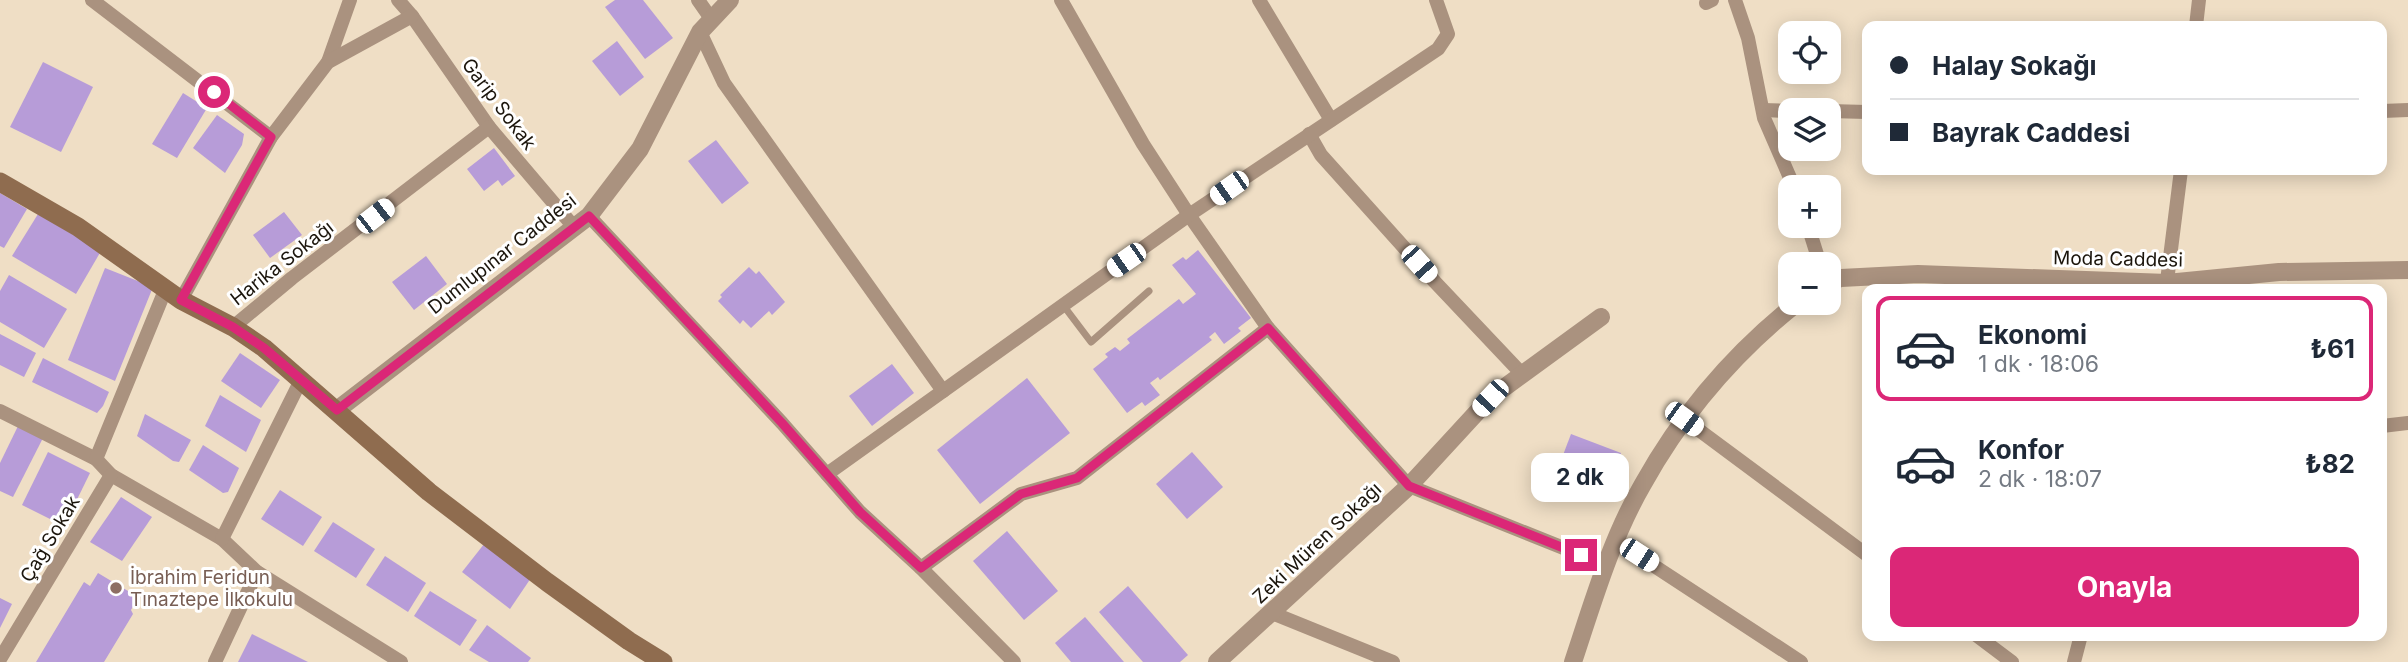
<!DOCTYPE html>
<html lang="tr">
<head>
<meta charset="utf-8">
<style>
  :root { --surface:#fff; --page:#f6f6f7; --text:#1f2937; --muted:#747a83; --line:#e0e1e3; --accent:#db2777 }
  body { margin:0; font-family:Inter,sans-serif; background:var(--page); color:var(--text); height:100vh; display:flex; flex-direction:column; font-size:26px; white-space:nowrap }
  * { box-sizing:border-box; margin:0 }
  p { font-size:23px; color:var(--muted) }
  .icon { flex:none; width:38px; height:38px; fill:none; stroke:currentColor; stroke-width:2; stroke-linecap:round; stroke-linejoin:round }
  .map { position:relative; flex:1; overflow:hidden }
  .drawer { position:absolute; left:1862px; top:284px; width:525px; height:357px; display:flex; flex-direction:column; background:var(--surface); border-radius:14px; box-shadow:0 4px 18px #0003 }
  .drawer>* { flex:none }
  .guide { position:absolute; left:1862px; top:21px; width:525px; height:154px; border-radius:14px; box-shadow:0 4px 18px #0003; display:grid; align-content:center; height:154px; padding:0 28px; background:var(--surface) }
  .tools { position:absolute; left:1778px; top:21px; display:grid; gap:14px }
  .tools a { display:grid; place-items:center; width:63px; height:63px; border-radius:14px; background:var(--surface); box-shadow:0 4px 18px #0003; font-size:35px }
  .end { position:absolute; width:32px; height:32px; margin:-16px; border:9px solid #db2777; background:#fff; box-shadow:0 0 0 4px #fff }
  .from { border-radius:50% }
  .bubble { position:absolute; height:49px; border-radius:14px; background:var(--surface); box-shadow:0 4px 18px #0003; font-size:23px; font-weight:700; line-height:49px; text-align:center }
  .car { position:absolute; width:21px; height:42px; margin:-21px -10px; border-radius:9px; box-shadow:0 0 5px 2px #0007; background:linear-gradient(#fff 24%,#345 0 40%,#fff 0 76%,#345 0 86%,#fff 0) }
  .guide b { display:flex; align-items:center; gap:24px; height:66px; font-size:26px }
  .guide b+b { border-top:2px solid var(--line) }
  .guide i { width:18px; height:18px; background:var(--text) }
  ul { padding:12px 0 0; list-style:none }
  li { display:flex; align-items:center; gap:21px; height:105px; margin:0 14px 10px; padding:0 14px; border:4px solid transparent; border-radius:14px }
  li div { flex:1 }
  li b { display:block; font-size:26px }
  li em { font-style:normal; font-weight:700 }
  li.selected { border-color:var(--accent) }
  li>.icon { width:63px; height:63px; stroke-width:1.5 }
  .primary-button { display:flex; gap:14px; margin-top:auto; padding:14px 28px }
  .primary-button a { flex:1; height:80px; border-radius:14px; background:var(--accent); color:#fff; font-size:28px; font-weight:700; line-height:80px; text-align:center }
  .map>svg:first-child { display:block }
  .building { fill:#b79cd8 }
  .lines { fill:none; stroke-linecap:round; stroke-linejoin:round }
  .service { stroke:#aa927f; stroke-width:7 }
  .minor { stroke:#aa927f; stroke-width:14 }
  .tertiary { stroke:#aa927f; stroke-width:18 }
  .secondary { stroke:#8f6c4f; stroke-width:19 }
  .route { stroke:#db2777; stroke-width:9 }
  .education-dot { fill:#8d6e63; stroke:#fff; stroke-width:2.5 }
  .labels { text-anchor:middle; dominant-baseline:central; stroke-width:6; stroke-linejoin:round; paint-order:stroke }
  .street-label { font-size:19px; fill:#1b150c; stroke:#fff }
  .education-label { font-size:19px; fill:#785e54; stroke:#fff; text-anchor:start }
</style>
</head>
<body>
<div class="map">
<svg width="2408" height="662" viewBox="0 0 2408 662">
  <rect width="100%" height="100%" fill="#efdec5"/>
  <!-- building -->
  <g class="building">
    <polygon points="615,0 643,0 673,38 645,59 605,7"/>
    <polygon points="617,41 644,77 620,96 592,61"/>
    <polygon points="43,62 93,87 61,152 10,127"/>
    <polygon points="183,93 207,108 177,158 152,144"/>
    <polygon points="217,115 244,134 242,145 225,173 193,148"/>
    <polygon points="716,140 749,183 722,204 688,161"/>
    <polygon points="494,148 515,176 502,186 498,180 484,191 467,169"/>
    <polygon points="0,193 27,209 4,248 0,246"/>
    <polygon points="284,212 302,235 270,258 253,235"/>
    <polygon points="38,214 101,251 76,294 12,256"/>
    <polygon points="1198,250 1251,318 1238,328 1241,331 1224,344 1215,332 1209,337 1212,340 1160,380 1158,377 1150,383 1160,395 1145,406 1142,402 1127,413 1093,369 1108,357 1105,354 1115,347 1120,351 1130,343 1127,339 1179,299 1183,304 1196,294 1172,265 1183,257 1186,260"/>
    <polygon points="426,256 447,284 414,310 392,282"/>
    <polygon points="749,267 756,274 759,271 785,302 772,315 769,311 751,328 743,320 740,324 718,301 722,297 720,295"/>
    <polygon points="105,268 153,287 115,381 68,360"/>
    <polygon points="9,275 67,309 44,348 0,322 0,291"/>
    <polygon points="0,334 36,353 24,377 0,365"/>
    <polygon points="240,353 280,380 261,408 221,381"/>
    <polygon points="43,358 109,392 103,406 97,413 32,382"/>
    <polygon points="892,364 914,393 872,426 849,396"/>
    <polygon points="1027,378 1070,433 980,504 937,450"/>
    <polygon points="220,395 261,420 246,452 205,426"/>
    <polygon points="145,414 191,440 179,462 173,461 137,436"/>
    <polygon points="19,424 44,436 13,497 0,491 0,463"/>
    <polygon points="1571,434 1621,453 1610,482 1560,463"/>
    <polygon points="203,445 239,468 228,492 223,493 189,470"/>
    <polygon points="48,452 90,473 64,526 22,505"/>
    <polygon points="1192,452 1223,487 1187,519 1156,484"/>
    <polygon points="280,490 322,517 303,546 261,519"/>
    <polygon points="121,497 152,517 122,561 90,542"/>
    <polygon points="333,522 375,549 356,578 314,551"/>
    <polygon points="1007,531 1058,591 1024,620 973,561"/>
    <polygon points="488,539 533,575 510,609 462,572"/>
    <polygon points="385,556 426,583 408,612 366,585"/>
    <polygon points="98,573 138,597 131,610 133,614 104,662 36,662 84,582 90,586"/>
    <polygon points="1128,586 1188,655 1180,662 1143,662 1099,612"/>
    <polygon points="430,591 477,620 460,646 414,616"/>
    <polygon points="0,598 12,604 0,628"/>
    <polygon points="1085,617 1124,662 1071,662 1055,643"/>
    <polygon points="487,625 531,658 528,662 489,662 469,650"/>
    <polygon points="252,634 308,662 238,662"/>
  </g>
  <g class="lines">
    <!-- service -->
    <polyline class="service" points="1063,305 1091,342 1149,291"/>
    <!-- minor -->
    <g class="minor">
      <polyline points="92,0 271,137"/>
      <polyline points="398,0 412,16 489,127 574,227"/>
      <polyline points="698,0 712,20"/>
      <polyline points="1061,0 1143,144 1189,215 1268,328 1409,486 1606,565"/>
      <polyline points="1259,0 1331,120"/>
      <polyline points="1735,0 1748,38 1764,118 1794,187"/>
      <polyline points="1706,3 1712,0"/>
      <polyline points="2196,26 2199,0"/>
      <polyline points="700,32 724,83 943,391"/>
      <polyline points="328,62 350,0"/>
      <polyline points="1763,110 1790,111"/>
      <polyline points="1829,111 1867,112"/>
      <polyline points="2382,111 2408,110"/>
      <polyline points="1309,134 1321,155 1435,282 1521,373"/>
      <polyline points="589,216 782,423 860,512 921,568 1014,662"/>
      <polyline points="1808,226 1820,264"/>
      <polyline points="2166,289 2181,170"/>
      <polyline points="181,300 271,137 328,62 412,16"/>
      <polyline points="233,327 292,278 489,127"/>
      <polyline points="0,411 96,459 111,475 222,539 257,572 401,662"/>
      <polyline points="1684,419 1867,555"/>
      <polyline points="2382,426 2408,423"/>
      <polyline points="96,459 166,288"/>
      <polyline points="827,474 1189,215 1438,49 1448,34 1436,0"/>
      <polyline points="222,539 301,380"/>
      <polyline points="1616,541 1801,662"/>
      <polyline points="921,568 1021,494 1077,478 1268,328"/>
      <polyline points="1272,613 1393,662"/>
      <polyline points="1976,635 2012,662"/>
      <polyline points="0,659 111,475"/>
      <polyline points="215,662 257,572"/>
      <polyline points="2074,662 2081,635"/>
    </g>
    <!-- tertiary -->
    <g class="tertiary">
      <polyline points="1829,282 1841,278 1918,274 2167,283 2279,272 2408,270"/>
      <polyline points="337,410 589,216 640,149 700,32 730,0"/>
      <polyline points="1217,662 1409,486 1490,398 1601,317"/>
      <path d="M 1573,662 C 1593,602 1611,539 1643,484 C 1682,414 1734,353 1797,303"/>
    </g>
    <!-- secondary -->
    <polyline class="secondary" points="0,182 78,227 181,300 233,327 264,348 429,492 547,582 629,641 663,662"/>
  </g>
  <g class="lines">
    <!-- route -->
    <polyline class="route" points="214,92 271,137 181,300 233,327 264,348 337,410 589,216 782,423 860,512 921,568 1021,494 1077,478 1268,328 1409,486 1581,555"/>
  </g>
  <!-- markers -->
  <circle class="education-dot" cx="116" cy="588" r="7"/>
  <g class="labels">
    <!-- street labels -->
    <g class="street-label">
      <text transform="translate(499 104) rotate(53)">Garip Sokak</text>
      <text transform="translate(502 254) rotate(-38)">Dumlupınar Caddesi</text>
      <text transform="translate(2118 259) rotate(1)">Moda Caddesi</text>
      <text transform="translate(282 263) rotate(-38)">Harika Sokağı</text>
      <text transform="translate(50 539) rotate(-59)">Çağ Sokak</text>
      <text transform="translate(1317 543) rotate(-43)">Zeki Müren Sokağı</text>
    </g>
    <!-- education labels -->
    <g class="education-label">
      <text x="130" y="577">İbrahim Feridun<tspan x="130" dy="22">Tınaztepe İlkokulu</tspan></text>
    </g>
  </g>
</svg>
<div class="tools">
<a><svg class="icon" aria-label="locate" viewBox="0 0 24 24"><circle cx="12" cy="12" r="6"/><path d="M12 2v4M12 18v4M2 12h4M18 12h4"/></svg></a>
<a><svg class="icon" aria-label="layers" viewBox="0 0 24 24"><path d="M12 4l9 5-9 5-9-5zM3 14l9 5 9-5"/></svg></a>
<a>+</a>
<a>−</a>
</div>
<i class="end from" style="left:214px;top:92px"></i>
<i class="end" style="left:1581px;top:555px"></i>
<div class="bubble" style="left:1531px;top:453px;width:98px">2 dk</div>
<i class="car" style="left:1229px;top:188px;rotate:235deg"></i>
<i class="car" style="left:375px;top:216px;rotate:52deg"></i>
<i class="car" style="left:1126px;top:260px;rotate:235deg"></i>
<i class="car" style="left:1419px;top:264px;rotate:138deg"></i>
<i class="car" style="left:1490px;top:398px;rotate:223deg"></i>
<i class="car" style="left:1684px;top:419px;rotate:126deg"></i>
<i class="car" style="left:1639px;top:555px;rotate:123deg"></i>
<div class="guide">
<b><i class="from"></i>Halay Sokağı</b>
<b><i></i>Bayrak Caddesi</b>
</div>
<section class="drawer">
<ul>
<li class="selected"><svg class="icon" aria-label="car" viewBox="0 0 24 24"><path d="M5 17H2v-5l4-1 3-4h7l3 4 3 1v5h-3M9 17h6M6 11h13"/><circle cx="7" cy="17" r="2"/><circle cx="17" cy="17" r="2"/></svg><div><b>Ekonomi</b><p>1 dk · 18:06</p></div><em>₺61</em></li>
<li><svg class="icon" aria-label="car" viewBox="0 0 24 24"><path d="M5 17H2v-5l4-1 3-4h7l3 4 3 1v5h-3M9 17h6M6 11h13"/><circle cx="7" cy="17" r="2"/><circle cx="17" cy="17" r="2"/></svg><div><b>Konfor</b><p>2 dk · 18:07</p></div><em>₺82</em></li>
</ul>
<div class="primary-button"><a>Onayla</a></div>
</section>
</div>
</body>
</html>
